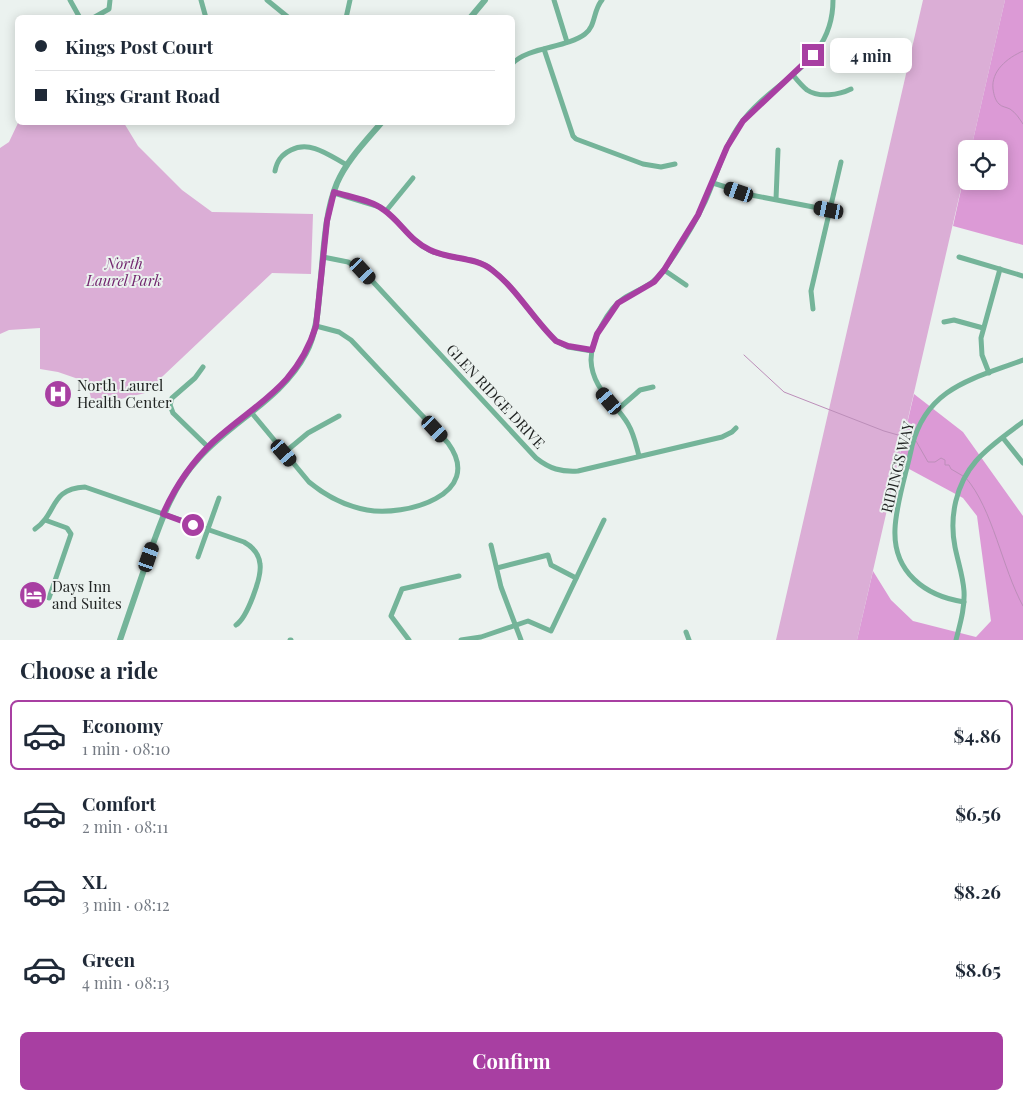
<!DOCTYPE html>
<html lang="en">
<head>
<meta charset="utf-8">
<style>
  :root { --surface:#fff; --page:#f2f2f3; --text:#1f2937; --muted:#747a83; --line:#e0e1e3; --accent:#a83fa2 }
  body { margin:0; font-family:"Playfair Display",serif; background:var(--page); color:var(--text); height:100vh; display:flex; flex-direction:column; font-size:19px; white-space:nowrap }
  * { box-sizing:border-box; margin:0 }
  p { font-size:16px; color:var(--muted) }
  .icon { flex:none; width:28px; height:28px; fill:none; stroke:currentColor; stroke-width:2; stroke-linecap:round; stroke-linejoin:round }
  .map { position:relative; height:640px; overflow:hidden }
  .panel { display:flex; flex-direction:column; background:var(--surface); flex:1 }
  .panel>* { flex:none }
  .guide { position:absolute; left:15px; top:15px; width:500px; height:110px; border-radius:8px; box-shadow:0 2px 12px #0003; display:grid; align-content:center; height:110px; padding:0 20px; background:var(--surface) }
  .fabs { position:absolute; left:958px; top:140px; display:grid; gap:10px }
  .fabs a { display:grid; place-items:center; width:50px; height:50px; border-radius:8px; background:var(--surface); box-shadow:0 2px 12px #0003; font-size:25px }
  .end { position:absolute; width:22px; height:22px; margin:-11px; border:6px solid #a83fa2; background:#fff; box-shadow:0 0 0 2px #fff }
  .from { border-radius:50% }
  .bubble { position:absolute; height:35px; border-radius:8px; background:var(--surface); box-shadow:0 2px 12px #0003; font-size:16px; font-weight:700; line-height:35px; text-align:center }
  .car { position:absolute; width:15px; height:30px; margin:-15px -8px; border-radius:6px; box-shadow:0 0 4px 1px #0007; background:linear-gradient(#222 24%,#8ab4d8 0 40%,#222 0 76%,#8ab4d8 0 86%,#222 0) }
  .guide b { display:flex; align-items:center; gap:18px; height:48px; font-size:19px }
  .guide b+b { border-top:1px solid var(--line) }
  .guide i { width:12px; height:12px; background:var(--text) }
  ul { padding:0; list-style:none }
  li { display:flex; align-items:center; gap:15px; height:70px; margin:0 10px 8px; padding:0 10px; border:2px solid transparent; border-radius:8px }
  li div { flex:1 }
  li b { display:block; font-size:19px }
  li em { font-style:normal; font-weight:700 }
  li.on { border-color:var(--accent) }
  li>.icon { width:45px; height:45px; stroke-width:1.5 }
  h2 { padding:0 20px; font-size:22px; line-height:60px }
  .action { display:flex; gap:10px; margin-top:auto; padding:10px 20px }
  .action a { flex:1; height:58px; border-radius:8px; background:var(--accent); color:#fff; font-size:20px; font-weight:700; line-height:58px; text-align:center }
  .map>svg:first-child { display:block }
  .green { fill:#dbaed6 }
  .forest { fill:#dc9ad6 }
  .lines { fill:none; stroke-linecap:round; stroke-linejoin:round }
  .stream { stroke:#bc8eb9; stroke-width:1 }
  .minor { stroke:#74b499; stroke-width:5 }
  .tertiary { stroke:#74b499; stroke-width:6 }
  .route { stroke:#a83fa2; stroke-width:6 }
  .labels { text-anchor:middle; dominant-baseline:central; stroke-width:4; stroke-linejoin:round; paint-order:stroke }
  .park-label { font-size:15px; font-style:italic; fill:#72266e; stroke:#ebf2ef }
  .poi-label { font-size:15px; fill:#212423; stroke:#ebf2ef; text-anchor:start }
  .street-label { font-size:15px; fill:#212423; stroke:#ebf2ef }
</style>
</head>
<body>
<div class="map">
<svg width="1023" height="640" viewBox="0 0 1023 640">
  <rect width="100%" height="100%" fill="#ebf2ef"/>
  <!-- green -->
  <g class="green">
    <polygon points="923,0 1005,0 971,149 966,149 966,167 857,640 776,640"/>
    <polygon points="18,123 124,123 138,146 182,190 212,212 313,214 311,274 272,273 145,393 93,406 87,382 58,372 40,369 40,328 9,330 0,334 0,148 9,142"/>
  </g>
  <!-- forest -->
  <g class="forest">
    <polygon points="1005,0 1023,0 1023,245 953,226 966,167 966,181 999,181 999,149 971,149"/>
    <polygon points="914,394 963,432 1023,516 1023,640 857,640 873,571 891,600 913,621 976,637 991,621 977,516 963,498 898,463"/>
  </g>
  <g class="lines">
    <!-- stream -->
    <g class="stream">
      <path d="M 1023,51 C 1007,58 991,71 993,89 C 994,95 995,100 999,104 C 1002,107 1006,107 1010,109 C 1016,113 1019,118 1023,124"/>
      <polyline points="744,355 784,392 884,431 912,439"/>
      <polyline points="916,441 928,462 935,462 941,458 945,460 945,465 949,465 951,469 963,476"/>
      <path d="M 966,478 C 993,509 1002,568 1023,606"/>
    </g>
    <!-- minor -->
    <g class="minor">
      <polyline points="70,0 80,18"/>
      <polyline points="201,0 206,18"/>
      <polyline points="267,0 289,18"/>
      <polyline points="554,0 567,42"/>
      <polyline points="93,18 109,9 110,0"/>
      <polyline points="346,18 350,0"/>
      <polyline points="544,49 573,136 576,139 643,164 661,167 675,164"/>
      <path d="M 512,64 C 527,47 567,48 585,34 C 596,26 593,10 602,0"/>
      <path d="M 793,75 C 797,80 802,86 807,90 C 819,98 839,95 851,89"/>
      <path d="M 275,171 C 277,161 281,155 291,150 C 311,140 330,156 347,165"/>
      <polyline points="713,183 751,195 829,210"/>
      <path d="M 334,193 L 380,207 C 399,219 409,240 429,250 C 449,260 474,256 491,269 C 517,289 533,319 556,341 L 568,347 L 592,351"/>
      <polyline points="776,199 778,150"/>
      <polyline points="386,211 413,178"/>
      <path d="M 323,257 L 348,262 L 363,271 L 536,458 C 550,469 561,472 578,471 L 722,437 L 732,432 L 736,428"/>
      <polyline points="959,257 1023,276"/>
      <polyline points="664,270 686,285"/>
      <polyline points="813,309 811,291 841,162"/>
      <polyline points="944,322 954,320 983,328"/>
      <polyline points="203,367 195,378 172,398 170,405 173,413 208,447"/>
      <polyline points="989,373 982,355 981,338 1000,269"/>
      <polyline points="617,410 640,390 653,387"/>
      <path d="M 251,412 L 309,482 C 326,496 345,506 367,510 C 404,517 486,495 448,443 L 351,340 L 339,332 L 316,326"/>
      <polyline points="1003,438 1023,463"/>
      <polyline points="284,453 308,433 339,416"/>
      <path d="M 639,456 C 636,445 634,434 628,424 C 615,402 592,389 591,360 C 591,341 608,308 624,298 C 639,289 654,285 664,270 C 679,249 694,225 705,202 C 717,175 724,146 741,123 C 774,78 833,65 833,0"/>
      <polyline points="45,520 67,528 71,534 49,598"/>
      <path d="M 35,529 C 58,513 49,489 85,487 L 244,542 C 253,547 259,553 260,564 C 262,577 247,618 236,625"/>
      <polyline points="491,545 501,587 521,640"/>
      <polyline points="198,557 219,498"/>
      <polyline points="497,568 548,555 551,565 576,578"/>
      <path d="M 964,602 C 925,596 893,572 895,529 C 896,503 907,471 912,446 C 927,387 973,379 1023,360"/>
      <polyline points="686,632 689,640"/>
      <polyline points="290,640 291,640"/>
      <polyline points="409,640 391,616 402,589 459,576"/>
      <polyline points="461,640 481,637 528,621 551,631 604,520"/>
      <path d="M 956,640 C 960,624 965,608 964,591 C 963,576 958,562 955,547 C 949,517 956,484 976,461 C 989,446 1007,434 1023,422"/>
    </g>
    <!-- tertiary -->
    <g class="tertiary">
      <polyline points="470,18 485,0"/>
      <path d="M 120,640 C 129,613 139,585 148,558 C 161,521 172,487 199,458 C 232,421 283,398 306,353 C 317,332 318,309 320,287 C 324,252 324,215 337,183 C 347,160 366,141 382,122"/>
    </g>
  </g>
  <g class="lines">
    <!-- route -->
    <path class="route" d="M 193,525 L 163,514 C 175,487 191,463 213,442 C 256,403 297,387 316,326 L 327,221 L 334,192 C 350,197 371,200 384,210 C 401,222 410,241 430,250 C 450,260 474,256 492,270 C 517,289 533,319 556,341 L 568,346 L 592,350 L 597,334 L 618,303 L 654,282 L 664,270 L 698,215 L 727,147 L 743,121 L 813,55"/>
  </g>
  <!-- icons -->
  <defs>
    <g id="hospital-disc" transform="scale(1.4375)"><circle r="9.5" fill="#a83fa2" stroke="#ebf2ef"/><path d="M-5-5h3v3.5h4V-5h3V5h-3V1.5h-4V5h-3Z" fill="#fff"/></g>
    <g id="hotel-disc" transform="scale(1.4375)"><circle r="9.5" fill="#a83fa2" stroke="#ebf2ef"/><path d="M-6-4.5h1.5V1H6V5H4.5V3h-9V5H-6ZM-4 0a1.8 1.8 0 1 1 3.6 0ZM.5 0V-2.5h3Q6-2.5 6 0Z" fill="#fff"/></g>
  </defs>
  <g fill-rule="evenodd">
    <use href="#hospital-disc" x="58" y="394"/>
    <use href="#hotel-disc" x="33" y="595"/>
  </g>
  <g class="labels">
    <!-- park labels -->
    <g class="park-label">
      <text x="124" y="263">North<tspan x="124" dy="17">Laurel Park</tspan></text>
    </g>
    <!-- poi labels -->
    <g class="poi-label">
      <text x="77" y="385">North Laurel<tspan x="77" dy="17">Health Center</tspan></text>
      <text x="52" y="586">Days Inn<tspan x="52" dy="17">and Suites</tspan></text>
    </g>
    <!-- street labels -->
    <g class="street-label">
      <text transform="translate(496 396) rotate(47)">GLEN RIDGE DRIVE</text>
      <text transform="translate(897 467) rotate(-76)">RIDINGS WAY</text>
    </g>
  </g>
</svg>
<div class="fabs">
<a><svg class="icon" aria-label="locate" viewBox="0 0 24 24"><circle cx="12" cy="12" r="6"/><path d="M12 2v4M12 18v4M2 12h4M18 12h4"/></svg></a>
</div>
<i class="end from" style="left:193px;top:525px"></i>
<i class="end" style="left:813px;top:55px"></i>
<div class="bubble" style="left:830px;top:38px;width:82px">4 min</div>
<i class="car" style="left:739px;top:192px;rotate:289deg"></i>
<i class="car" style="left:829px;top:210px;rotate:282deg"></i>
<i class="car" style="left:363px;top:271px;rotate:137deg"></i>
<i class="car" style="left:609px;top:401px;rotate:320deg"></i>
<i class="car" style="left:435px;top:429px;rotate:137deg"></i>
<i class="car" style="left:284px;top:453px;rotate:139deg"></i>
<i class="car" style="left:149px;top:557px;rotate:19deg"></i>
<div class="guide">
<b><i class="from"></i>Kings Post Court</b>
<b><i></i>Kings Grant Road</b>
</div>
</div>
<section class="panel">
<h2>Choose a ride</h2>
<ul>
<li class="on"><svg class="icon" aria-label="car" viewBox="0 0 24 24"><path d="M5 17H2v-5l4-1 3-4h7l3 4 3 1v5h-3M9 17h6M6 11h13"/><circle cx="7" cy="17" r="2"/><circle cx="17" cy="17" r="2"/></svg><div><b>Economy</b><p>1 min · 08:10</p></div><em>$4.86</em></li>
<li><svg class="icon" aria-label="car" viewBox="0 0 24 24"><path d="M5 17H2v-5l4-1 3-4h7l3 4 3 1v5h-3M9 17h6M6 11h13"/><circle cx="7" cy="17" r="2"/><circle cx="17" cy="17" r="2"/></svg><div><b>Comfort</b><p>2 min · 08:11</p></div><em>$6.56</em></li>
<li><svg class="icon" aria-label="car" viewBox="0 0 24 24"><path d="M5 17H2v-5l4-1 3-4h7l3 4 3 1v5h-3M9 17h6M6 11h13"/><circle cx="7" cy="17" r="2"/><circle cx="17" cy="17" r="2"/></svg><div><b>XL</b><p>3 min · 08:12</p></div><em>$8.26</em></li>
<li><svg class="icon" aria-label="car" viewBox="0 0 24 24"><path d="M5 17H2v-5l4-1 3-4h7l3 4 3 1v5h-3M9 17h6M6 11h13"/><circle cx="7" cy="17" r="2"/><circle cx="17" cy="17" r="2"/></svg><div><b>Green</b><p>4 min · 08:13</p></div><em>$8.65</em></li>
</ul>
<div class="action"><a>Confirm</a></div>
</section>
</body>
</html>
